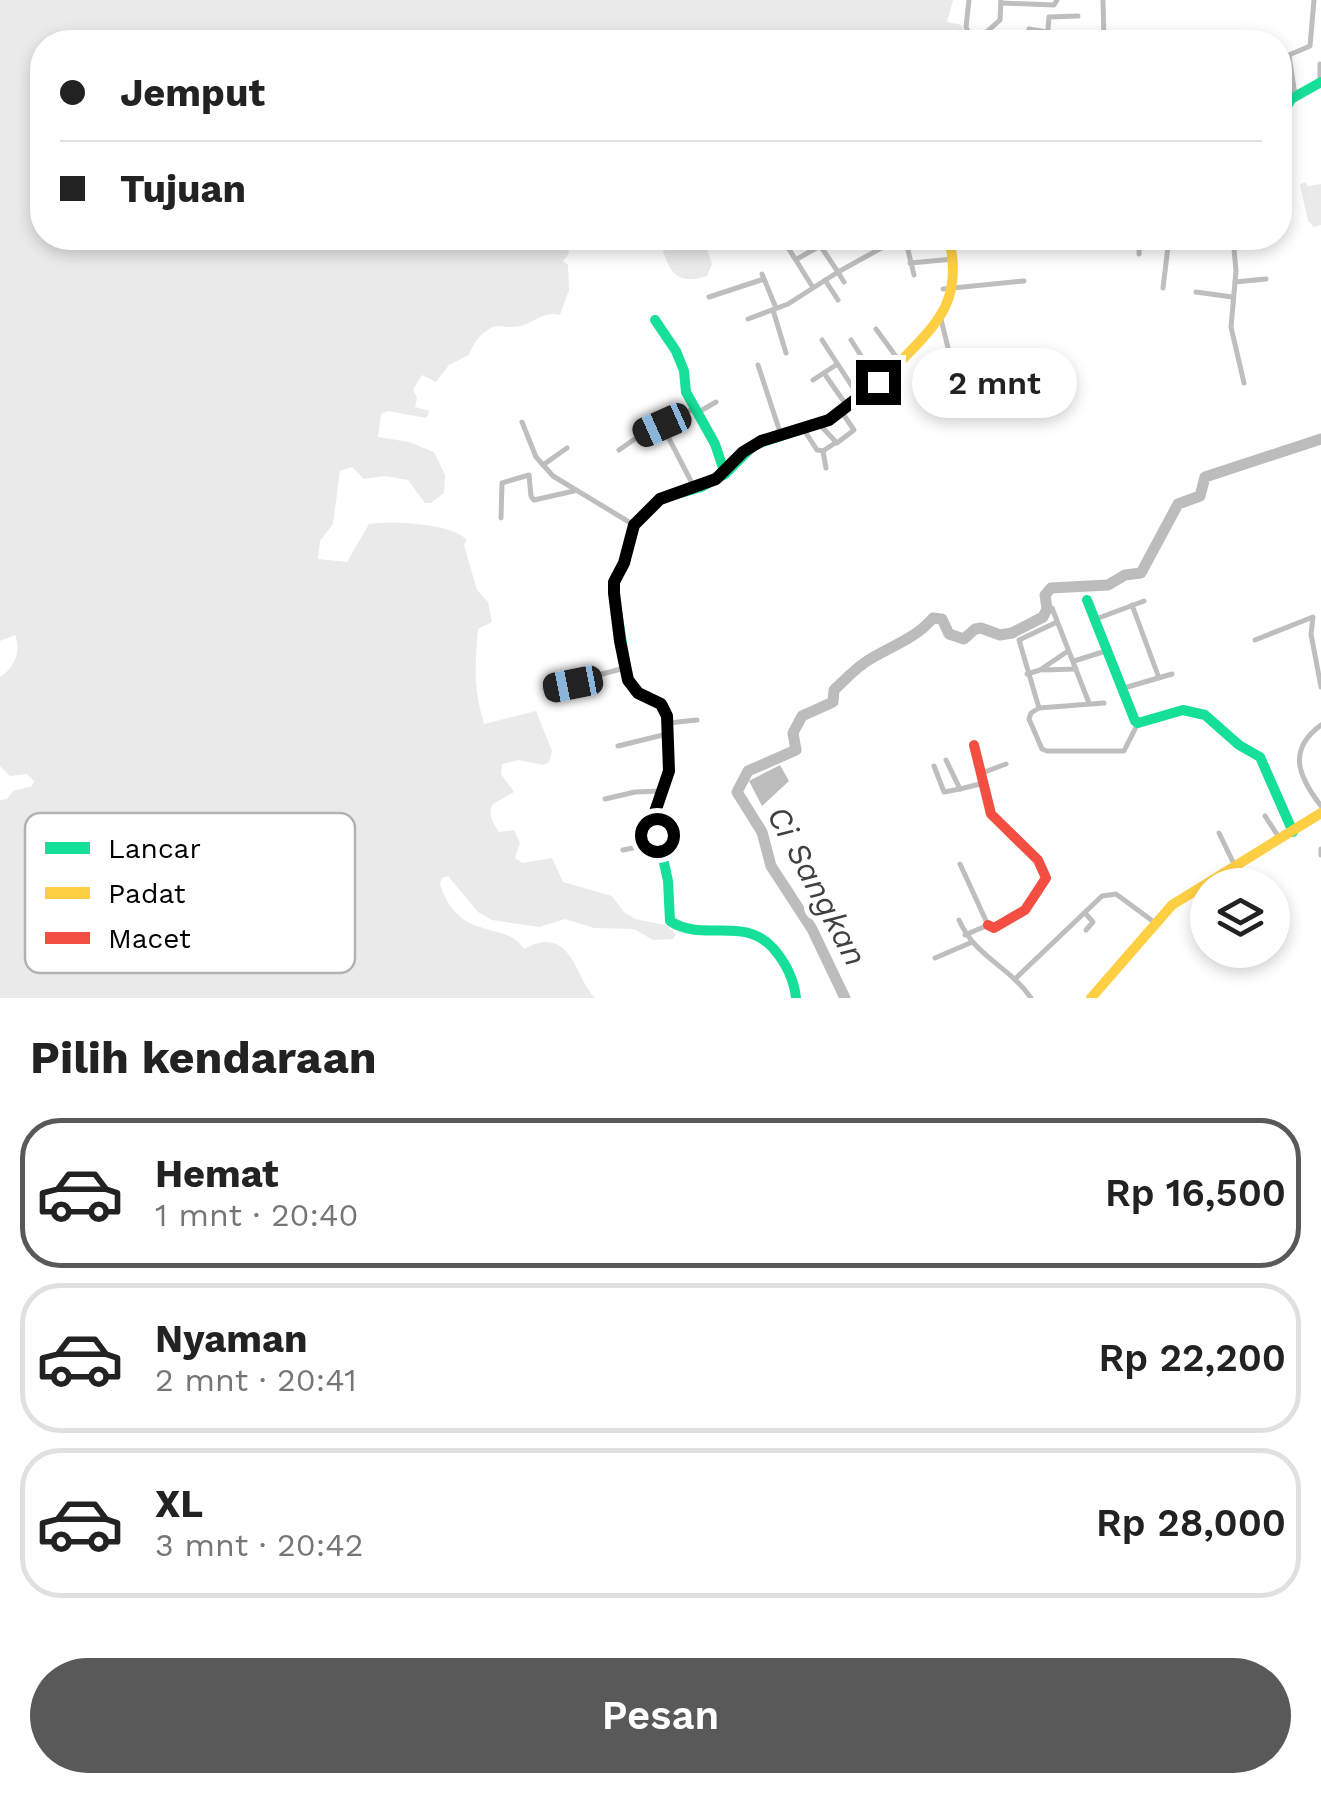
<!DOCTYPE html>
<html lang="id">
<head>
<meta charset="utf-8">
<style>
  :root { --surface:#fff; --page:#f6f6f6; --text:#222; --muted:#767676; --line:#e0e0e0; --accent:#595959 }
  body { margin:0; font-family:"Work Sans",sans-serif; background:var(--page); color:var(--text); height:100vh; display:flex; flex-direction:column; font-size:38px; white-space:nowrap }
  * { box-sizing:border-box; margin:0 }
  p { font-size:32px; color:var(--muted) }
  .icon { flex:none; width:55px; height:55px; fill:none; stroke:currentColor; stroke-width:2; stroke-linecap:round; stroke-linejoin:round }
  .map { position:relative; height:998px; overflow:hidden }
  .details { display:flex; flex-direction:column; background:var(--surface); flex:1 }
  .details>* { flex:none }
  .guide { position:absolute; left:30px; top:30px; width:1262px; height:220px; border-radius:40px; box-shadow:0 5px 15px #0003; display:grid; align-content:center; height:220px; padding:0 30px; background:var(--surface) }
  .controls { position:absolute; left:1190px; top:868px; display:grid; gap:20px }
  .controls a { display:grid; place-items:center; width:100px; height:100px; border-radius:50%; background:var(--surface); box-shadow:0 5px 15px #0003; font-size:50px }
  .end { position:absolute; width:45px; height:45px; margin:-22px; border:12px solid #000; background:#fff; box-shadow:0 0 0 5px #fff }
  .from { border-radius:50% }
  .bubble { position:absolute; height:70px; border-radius:35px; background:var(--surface); box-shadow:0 5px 15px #0003; font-size:32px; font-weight:600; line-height:70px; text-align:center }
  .car { position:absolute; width:30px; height:60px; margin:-30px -15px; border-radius:12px; box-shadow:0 0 8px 2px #0007; background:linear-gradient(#222 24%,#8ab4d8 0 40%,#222 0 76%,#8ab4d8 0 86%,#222 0) }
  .guide b { display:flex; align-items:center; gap:35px; height:95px; font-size:38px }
  .guide b+b { border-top:2px solid var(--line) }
  .guide i { width:25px; height:25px; background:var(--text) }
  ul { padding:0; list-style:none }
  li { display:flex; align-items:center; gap:30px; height:150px; margin:0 20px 15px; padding:0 10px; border:5px solid var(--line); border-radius:40px }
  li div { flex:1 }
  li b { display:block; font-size:38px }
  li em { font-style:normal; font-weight:600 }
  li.current { border-color:var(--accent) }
  li>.icon { width:90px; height:90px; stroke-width:1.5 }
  h2 { padding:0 30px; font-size:45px; line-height:120px }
  .primary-button { display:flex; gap:20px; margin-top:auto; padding:20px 30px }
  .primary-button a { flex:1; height:115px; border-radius:60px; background:var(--accent); color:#fff; font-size:40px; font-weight:600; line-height:115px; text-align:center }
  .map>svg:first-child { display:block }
  .green { fill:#eaeaea }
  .water { fill:#bcbcbc }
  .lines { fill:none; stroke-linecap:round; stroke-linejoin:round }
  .river { stroke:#bcbcbc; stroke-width:11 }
  .street { stroke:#bebebe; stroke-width:5 }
  .fast { stroke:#16e098; stroke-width:10 }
  .slow { stroke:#ffcf43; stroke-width:10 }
  .jam { stroke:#f24e42; stroke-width:10 }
  .route { stroke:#000; stroke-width:12 }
  .labels { text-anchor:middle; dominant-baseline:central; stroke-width:10; stroke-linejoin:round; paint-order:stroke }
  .water-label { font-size:32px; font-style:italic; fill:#404040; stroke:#fff }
  .key { fill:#fff; stroke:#b2b2b2; stroke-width:2.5 }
  .key-label { font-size:28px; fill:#000 }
</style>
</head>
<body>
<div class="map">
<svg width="1321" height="998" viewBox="0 0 1321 998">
  <rect width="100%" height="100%" fill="#fff"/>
  <!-- green -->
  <g class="green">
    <path d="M 0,0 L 953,0 L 947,22 L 962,25 L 964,39 L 979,41 L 42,42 L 42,238 L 565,238 L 569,253 L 563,261 L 568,265 L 569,290 L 560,315 C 541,310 531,327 513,327 C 503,328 499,323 489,329 C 479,335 473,344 469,355 L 449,365 L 436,382 L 422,375 L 413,390 L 417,397 L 415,407 L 430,411 L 426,418 L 388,411 L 381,414 L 378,437 L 409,442 L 434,452 L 445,475 L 444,493 L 431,503 L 425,503 L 408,480 L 385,476 L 364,479 L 352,467 L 340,471 L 333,524 L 320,541 L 318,559 L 347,562 L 369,524 C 392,521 451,523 467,540 L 464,545 L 477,590 L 488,602 L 492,622 L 478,629 C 475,667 473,686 484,724 L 536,711 L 552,751 L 549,762 L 544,765 L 519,760 L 502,764 L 501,774 L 514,792 L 493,804 C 487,814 493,823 499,832 L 514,830 L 520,843 L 515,858 L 523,863 L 552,858 L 563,882 L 612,896 L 624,912 L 635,919 L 665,925 L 676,934 L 673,939 L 653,940 L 634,929 L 594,928 L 565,919 L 539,927 L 492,920 L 478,912 L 448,876 L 442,878 L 440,884 C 460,945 504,918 524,949 C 572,923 574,977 595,998 L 0,998 L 0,800 L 7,799 L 13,791 L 32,786 L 34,781 L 27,774 L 10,776 L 0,766 L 0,677 C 14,668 22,651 15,635 L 0,641 Z"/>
    <polygon points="1305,182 1308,186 1321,184 1321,225 1314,227 1308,221 1300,185"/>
    <path d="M 659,238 L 703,238 L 712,264 L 707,276 C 670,288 668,264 659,238 Z"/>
  </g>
  <!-- water -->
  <polygon class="water" points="780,765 789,781 762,806 749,781"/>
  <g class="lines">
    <!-- river -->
    <path class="river" d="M 845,998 L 812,929 L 771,866 L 762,832 L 737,792 L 748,771 L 796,750 L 793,733 L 802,716 L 833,702 L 834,690 C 846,679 857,666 872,658 C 894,645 916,638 933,618 L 942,619 L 949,634 L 964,639 L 975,629 L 981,628 L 1000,635 L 1012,633 L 1043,617 L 1047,609 L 1045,595 L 1051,588 L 1108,585 L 1125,575 L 1141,573 L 1178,504 L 1200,496 L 1205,477 L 1321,439"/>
    <!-- street -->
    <g class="street">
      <polyline points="969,0 966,27 969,34 982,36 1000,20 1001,0"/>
      <polyline points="1103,0 1104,42"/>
      <polyline points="1001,3 1054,5 1057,0"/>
      <polyline points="1029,29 1047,32"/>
      <polyline points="1047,42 1049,17 1078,16"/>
      <polyline points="1320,64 1320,82"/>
      <polyline points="1280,89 1286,104"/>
      <polyline points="1295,95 1289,55 1310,46 1314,0"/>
      <polyline points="782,238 812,286"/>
      <polyline points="815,238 838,272 885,246 906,242"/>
      <polyline points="1233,238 1236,271 1231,327 1244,383"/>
      <polyline points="1139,254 1140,238"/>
      <polyline points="797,259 820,246"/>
      <polyline points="910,263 954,259"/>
      <polyline points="762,274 776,308"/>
      <polyline points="914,275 906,242 922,238"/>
      <polyline points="825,280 838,300"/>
      <polyline points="1235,282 1266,279"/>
      <polyline points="1163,288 1169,238"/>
      <polyline points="943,289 1024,281"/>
      <polyline points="1196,292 1232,297"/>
      <polyline points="709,297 764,279"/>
      <polyline points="773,310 786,353"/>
      <polyline points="748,319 788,304 838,272 844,282"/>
      <polyline points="876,329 900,362"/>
      <polyline points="822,340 859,397"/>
      <polyline points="851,340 878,382"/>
      <polyline points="932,358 949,352 941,319"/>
      <polyline points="758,365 781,435"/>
      <polyline points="826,376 847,406"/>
      <polyline points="813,380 836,365"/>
      <polyline points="693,409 662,425 695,489"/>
      <polyline points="697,413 716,402"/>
      <polyline points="522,422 536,457 553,476 634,525"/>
      <polyline points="820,425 837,443 854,430 841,411"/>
      <polyline points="804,430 817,450 823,451 835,443"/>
      <polyline points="619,450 642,434 662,425"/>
      <polyline points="823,451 826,468"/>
      <polyline points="543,465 567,448"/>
      <polyline points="501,518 502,483 529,475 531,496 534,500 574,491"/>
      <polyline points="1132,605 1159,678"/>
      <polyline points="1052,608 1089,703"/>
      <polyline points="1096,619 1144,601"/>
      <polyline points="1255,640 1313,617 1311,634 1321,687"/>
      <polyline points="1074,661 1109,650"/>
      <polyline points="1043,670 1076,669"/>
      <polyline points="1027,674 1040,670 1068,651"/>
      <polyline points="1124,688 1172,674"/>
      <polyline points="545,689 625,668"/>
      <polyline points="1104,703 1039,708 1031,713 1029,719 1042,749 1047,751 1124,751 1138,723"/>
      <polyline points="1039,708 1019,640 1057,622"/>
      <polyline points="668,723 697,720"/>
      <path d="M 1321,725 C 1287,750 1298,776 1321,806"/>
      <polyline points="618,746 667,734"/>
      <polyline points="946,760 960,789 984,783"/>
      <polyline points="934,766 944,792 960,789"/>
      <polyline points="982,773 1006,764"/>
      <polyline points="605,799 635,792 660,791"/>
      <polyline points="1265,816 1280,839"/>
      <polyline points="1219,833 1235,866"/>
      <polyline points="1321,849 1321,855"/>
      <polyline points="623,850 658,843"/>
      <polyline points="960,864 988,925 965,935"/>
      <polyline points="1085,913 1093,922 1086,930"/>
      <path d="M 959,920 C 975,957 1009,966 1031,998"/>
      <polyline points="935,958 970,943"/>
      <polyline points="1015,979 1102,896 1116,894 1154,922"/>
    </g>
    <!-- fast -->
    <g class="fast">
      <polyline points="1280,119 1291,99 1321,82"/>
      <polyline points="655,320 676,351 684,371 686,392 715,444 725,474"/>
      <polyline points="1087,600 1135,721 1138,723 1183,710 1205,715 1239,745 1260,757 1293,832"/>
      <path d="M 796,998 C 794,979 786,963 773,948 C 743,915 703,943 670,921 L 668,881 L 654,817 L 669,771 L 667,716 L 661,704 L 638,693 L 628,680 L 614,593 L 614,583 L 624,563 L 634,525 L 660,499 L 701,487 L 725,474 L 754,445 L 829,420 L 900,362"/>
    </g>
    <!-- slow -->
    <g class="slow">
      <path d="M 900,362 C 940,321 963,299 949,238"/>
      <polyline points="1091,998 1172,905 1321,813"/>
    </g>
    <!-- jam -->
    <polyline class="jam" points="974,745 991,814 1038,860 1046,878 1025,910 994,928 988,925"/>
  </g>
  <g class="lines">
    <!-- route -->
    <polyline class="route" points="657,835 655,812 669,771 667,716 661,704 638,693 628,680 620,641 614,593 614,582 624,563 634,525 660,499 716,479 743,452 761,441 829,420 878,382"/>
  </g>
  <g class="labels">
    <!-- water labels -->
    <g class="water-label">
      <text transform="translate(817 886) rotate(62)">Ci Sangkan</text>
    </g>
  </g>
  <!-- legend -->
  <rect x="25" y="813" width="330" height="160" rx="15" class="key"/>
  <rect x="45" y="842" width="45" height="12" fill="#16e098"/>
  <rect x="45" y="887" width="45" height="12" fill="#ffcf43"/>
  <rect x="45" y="932" width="45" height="12" fill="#f24e42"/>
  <g class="key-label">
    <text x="108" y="858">Lancar</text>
    <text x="108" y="903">Padat</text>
    <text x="108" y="948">Macet</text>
  </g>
</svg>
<div class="controls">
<a><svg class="icon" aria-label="layers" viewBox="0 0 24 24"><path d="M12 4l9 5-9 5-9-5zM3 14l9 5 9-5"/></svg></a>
</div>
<i class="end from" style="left:657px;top:835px"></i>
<i class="end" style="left:878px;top:382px"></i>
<div class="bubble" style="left:912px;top:348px;width:165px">2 mnt</div>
<i class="car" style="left:662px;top:425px;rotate:246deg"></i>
<i class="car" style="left:573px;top:684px;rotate:259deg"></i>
<div class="guide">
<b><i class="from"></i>Jemput</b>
<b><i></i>Tujuan</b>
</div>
</div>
<section class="details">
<h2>Pilih kendaraan</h2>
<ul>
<li class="current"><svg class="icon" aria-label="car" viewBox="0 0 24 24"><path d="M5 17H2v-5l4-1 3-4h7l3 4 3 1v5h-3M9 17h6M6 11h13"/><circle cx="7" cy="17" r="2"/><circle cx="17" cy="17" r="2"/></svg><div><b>Hemat</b><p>1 mnt · 20:40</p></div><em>Rp 16,500</em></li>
<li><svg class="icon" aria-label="car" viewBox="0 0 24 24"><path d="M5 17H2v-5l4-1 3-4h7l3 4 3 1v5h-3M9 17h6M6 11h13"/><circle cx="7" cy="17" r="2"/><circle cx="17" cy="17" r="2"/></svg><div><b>Nyaman</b><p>2 mnt · 20:41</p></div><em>Rp 22,200</em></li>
<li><svg class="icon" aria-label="car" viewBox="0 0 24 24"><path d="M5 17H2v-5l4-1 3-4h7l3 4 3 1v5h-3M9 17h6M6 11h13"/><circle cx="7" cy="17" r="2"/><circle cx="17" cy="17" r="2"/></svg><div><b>XL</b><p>3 mnt · 20:42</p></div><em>Rp 28,000</em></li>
</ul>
<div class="primary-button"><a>Pesan</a></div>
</section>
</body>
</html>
